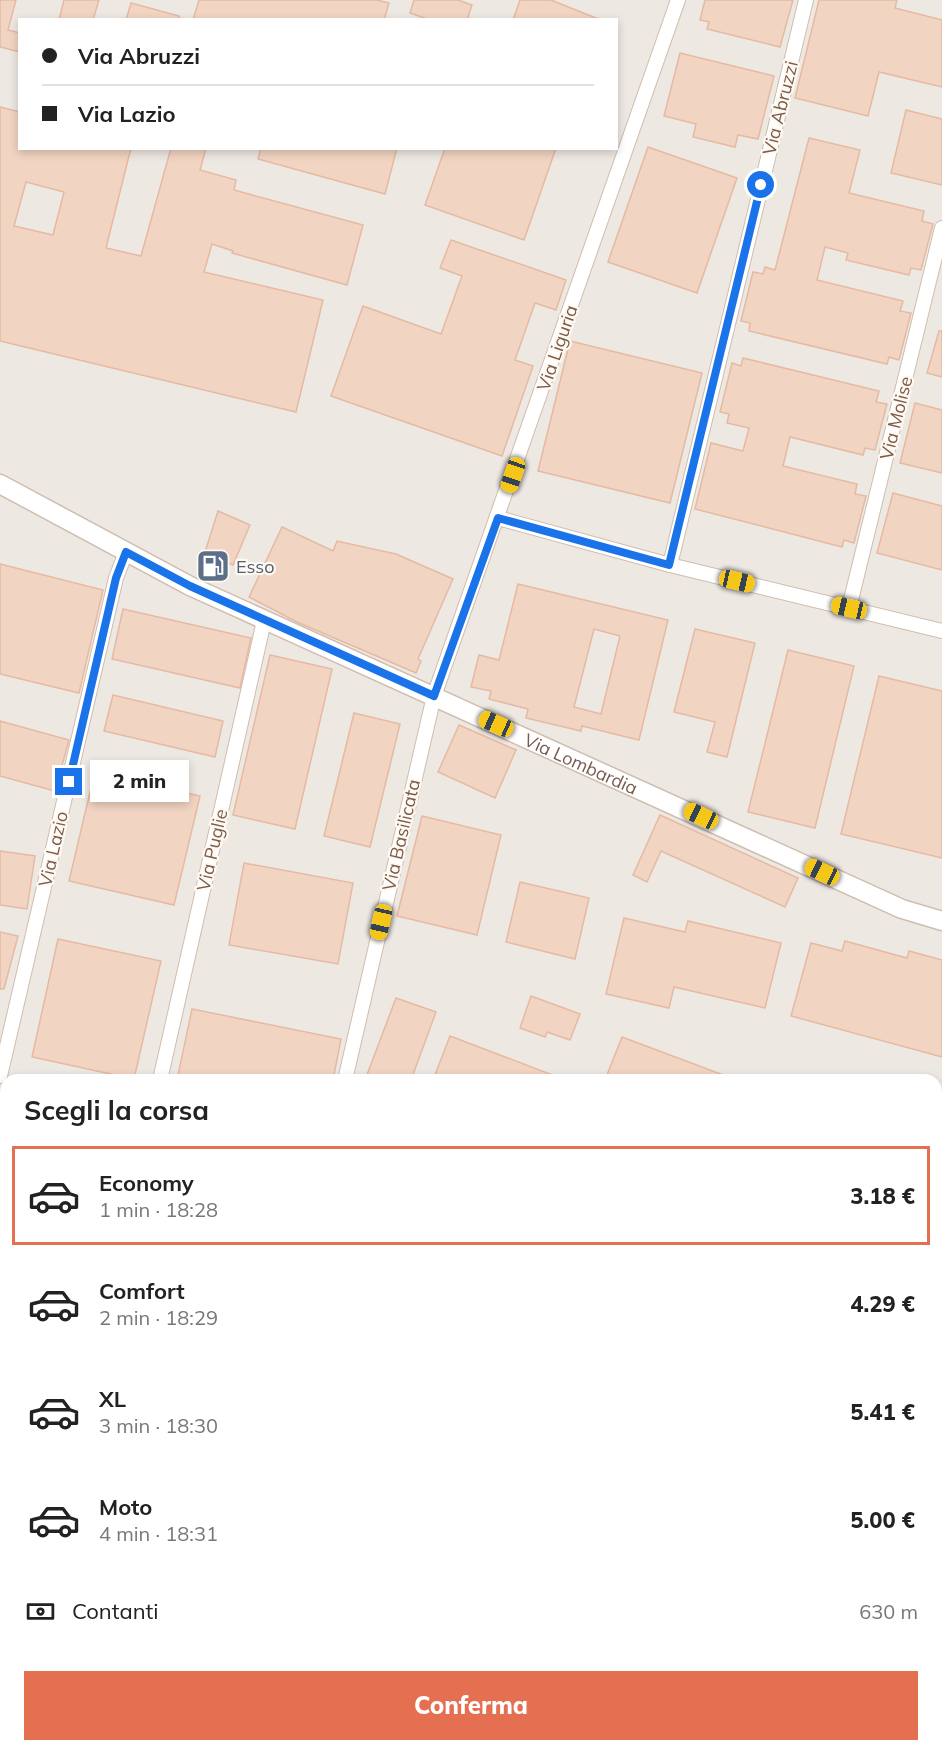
<!DOCTYPE html>
<html lang="it">
<head>
<meta charset="utf-8">
<style>
  :root { --surface:#fff; --page:#f6f6f6; --text:#222; --muted:#767676; --line:#e0e0e0; --accent:#e56f51 }
  body { margin:0; font-family:Mulish,sans-serif; background:var(--page); color:var(--text); height:100vh; display:flex; flex-direction:column; font-size:22px; white-space:nowrap }
  * { box-sizing:border-box; margin:0 }
  p { font-size:20px; color:var(--muted) }
  .icon { flex:none; width:33px; height:33px; fill:none; stroke:currentColor; stroke-width:2; stroke-linecap:round; stroke-linejoin:round }
  .map { position:relative; flex:1; overflow:hidden }
  .drawer { position:absolute; left:0px; top:1074px; width:942px; height:678px; display:flex; flex-direction:column; background:var(--surface); border-radius:18px 18px 0 0; box-shadow:0 3px 9px #0003 }
  .drawer>* { flex:none }
  .banner { position:absolute; left:18px; top:18px; width:600px; height:132px; border-radius:0px; box-shadow:0 3px 9px #0003; display:grid; align-content:center; height:132px; padding:0 24px; background:var(--surface) }
  .end { position:absolute; width:27px; height:27px; margin:-14px; border:8px solid #1a73e8; background:#fff; box-shadow:0 0 0 3px #fff }
  .from { border-radius:50% }
  .bubble { position:absolute; height:42px; border-radius:0px; background:var(--surface); box-shadow:0 3px 9px #0003; font-size:20px; font-weight:800; line-height:42px; text-align:center }
  .car { position:absolute; width:18px; height:36px; margin:-18px -9px; border-radius:8px; box-shadow:0 0 4px 2px #0007; background:linear-gradient(#f5c518 24%,#345 0 40%,#f5c518 0 76%,#345 0 86%,#f5c518 0) }
  .banner b { display:flex; align-items:center; gap:21px; height:57px; font-size:22px }
  .banner b+b { border-top:2px solid var(--line) }
  .banner i { width:15px; height:15px; background:var(--text) }
  ul { padding:0; list-style:none }
  li { display:flex; align-items:center; gap:18px; height:99px; margin:0 12px 9px; padding:0 12px; border:3px solid transparent; border-radius:0px }
  li div { flex:1 }
  li b { display:block; font-size:22px }
  li em { font-style:normal; font-weight:800 }
  li.current { border-color:var(--accent) }
  li>.icon { width:54px; height:54px; stroke-width:1.5 }
  h2 { padding:0 24px; font-size:27px; line-height:72px }
  .pay { display:flex; align-items:center; gap:15px; height:66px; padding:0 24px; font-size:22px }
  .pay p { margin-inline-start:auto }
  .primary-button { display:flex; gap:12px; margin-top:auto; padding:12px 24px }
  .primary-button a { flex:1; height:69px; border-radius:0px; background:var(--accent); color:#fff; font-size:24px; font-weight:800; line-height:69px; text-align:center }
  .map>svg:first-child { display:block }
  .residential { fill:#f4e7d9 }
  .industrial { fill:#eee8e3; fill-rule:evenodd }
  .green { fill:#d7ebc8 }
  .building { fill:#f2d4c2; stroke:#e5baa2; stroke-width:1.5; fill-rule:evenodd }
  .lines { fill:none; stroke-linecap:round; stroke-linejoin:round }
  .minor-casing { stroke:#cfbdaf; stroke-width:16 }
  .tertiary-casing { stroke:#cfbdaf; stroke-width:21 }
  .minor { stroke:#fff; stroke-width:14 }
  .tertiary { stroke:#fff; stroke-width:18 }
  .route { stroke:#1a73e8; stroke-width:8 }
  .labels { text-anchor:middle; dominant-baseline:central; stroke-width:4.5; stroke-linejoin:round; paint-order:stroke }
  .street-label { font-size:18px; fill:#785b4d; stroke:#fff9f1 }
  .service-label { font-size:18px; fill:#4e5e75; stroke:#fff9f1; text-anchor:start }
</style>
</head>
<body>
<div class="map">
<svg width="942" height="1752" viewBox="0 0 942 1752">
  <rect width="100%" height="100%" fill="#fdf5ea"/>
  <!-- residential -->
  <g class="residential">
    <polygon points="0,1150 6,1151 6,1414 0,1417"/>
    <polygon points="6,1436 6,1746 936,1746 936,1453 942,1455 942,1752 0,1752 0,1439"/>
  </g>
  <!-- industrial -->
  <path class="industrial" d="M 0,0 L 942,0 L 942,1378 L 936,1376 L 936,1080 L 6,1080 L 6,1113 L 0,1112 ZM 20,20 L 616,20 L 616,148 L 20,148 Z"/>
  <!-- green -->
  <polygon class="green" points="936,1376 942,1378 942,1455 936,1453"/>
  <!-- building -->
  <g class="building">
    <polygon points="0,0 16,0 8,30 20,33 20,52 0,47"/>
    <polygon points="64,0 99,0 93,20 59,20"/>
    <polygon points="199,0 377,0 389,3 384,20 193,20"/>
    <polygon points="414,0 458,0 472,5 467,20 430,20 410,13"/>
    <polygon points="520,0 551,0 601,20 513,20"/>
    <polygon points="705,0 793,0 780,47 707,29 709,22 700,20"/>
    <polygon points="819,0 897,0 895,8 942,20 942,87 879,72 868,116 795,98"/>
    <polygon points="131,3 179,16 179,20 126,20"/>
    <polygon points="680,53 774,76 758,139 738,135 735,147 693,137 696,124 664,116"/>
    <path d="M 0,107 L 20,112 L 20,148 L 131,148 L 106,248 L 141,256 L 171,148 L 206,148 L 200,170 L 236,180 L 234,190 L 363,225 L 347,285 L 232,253 L 233,251 L 212,244 L 204,272 L 323,300 L 296,412 L 0,341 ZM 26,182 L 64,192 L 53,235 L 14,226 Z"/>
    <polygon points="906,110 942,119 942,185 891,173"/>
    <polygon points="809,138 860,150 849,193 924,211 922,221 933,224 921,270 911,268 909,275 846,260 848,253 825,247 817,280 903,301 900,311 911,313 899,360 889,357 887,364 749,331 750,323 741,321 753,272 763,274 765,267 775,270"/>
    <polygon points="648,147 737,178 697,293 608,262"/>
    <polygon points="261,148 397,148 385,194 258,159"/>
    <polygon points="445,148 556,148 524,240 425,205"/>
    <polygon points="451,240 566,280 556,310 535,303 515,360 533,366 502,456 331,396 363,306 441,334 462,276 440,268"/>
    <polygon points="939,331 942,331 942,377 927,373"/>
    <polygon points="570,341 702,373 670,503 538,471"/>
    <polygon points="743,358 879,391 876,402 887,404 875,450 865,448 863,455 790,437 783,466 857,484 855,494 866,496 854,543 844,540 842,547 695,509 711,443 743,451 749,428 727,423 729,414 720,412 732,363 741,366"/>
    <polygon points="915,403 942,410 942,473 900,463"/>
    <polygon points="893,493 942,506 942,570 877,553"/>
    <polygon points="218,511 250,525 233,565 224,561 215,578 203,571 211,555 205,552"/>
    <polygon points="282,527 333,551 337,541 396,554 453,579 418,659 421,661 416,673 297,622 249,597"/>
    <polygon points="0,564 103,590 79,693 0,674"/>
    <path d="M 518,584 L 668,620 L 639,740 L 582,726 L 581,731 L 526,718 L 528,709 L 489,699 L 491,691 L 471,687 L 479,655 L 499,660 ZM 594,629 L 620,636 L 601,714 L 574,707 Z"/>
    <polygon points="123,609 251,638 240,688 112,659"/>
    <polygon points="695,629 755,643 727,757 707,752 715,722 674,712"/>
    <polygon points="788,650 854,666 815,828 748,812"/>
    <polygon points="270,655 332,669 295,829 233,815"/>
    <polygon points="879,676 942,691 942,858 841,834"/>
    <polygon points="113,695 223,721 215,757 104,731"/>
    <polygon points="354,713 400,724 370,847 324,836"/>
    <polygon points="0,721 69,740 55,791 0,776"/>
    <polygon points="459,725 516,750 495,798 438,772"/>
    <polygon points="95,771 200,796 174,905 69,881"/>
    <polygon points="660,815 798,878 785,907 661,851 647,882 633,875"/>
    <polygon points="422,816 501,835 477,935 397,916"/>
    <polygon points="0,851 35,856 27,909 0,905"/>
    <polygon points="244,863 353,883 338,964 229,945"/>
    <polygon points="520,882 589,898 575,959 506,942"/>
    <polygon points="624,918 685,932 688,921 781,943 765,1008 674,987 669,1008 606,994"/>
    <polygon points="0,932 18,936 4,989 0,989"/>
    <polygon points="58,939 161,961 134,1079 32,1057"/>
    <polygon points="845,941 907,958 909,951 942,960 942,1057 791,1016 811,943 842,951"/>
    <polygon points="531,996 580,1014 570,1040 547,1032 545,1037 520,1028"/>
    <polygon points="396,998 436,1012 411,1080 365,1080"/>
    <polygon points="192,1009 341,1039 333,1080 177,1080"/>
    <polygon points="450,1036 563,1079 562,1080 433,1080"/>
    <polygon points="622,1037 734,1079 734,1080 605,1080"/>
  </g>
  <g class="lines">
    <!-- minor casing -->
    <g class="minor-casing">
      <g id="minor">
        <polyline points="498,518 670,565 942,631"/>
        <polyline points="670,565 806,0"/>
        <polyline points="849,608 942,228"/>
        <polyline points="0,1076 116,578 126,552"/>
        <polyline points="160,1080 264,621"/>
        <polyline points="345,1080 434,696 678,0"/>
        <polyline points="0,1126 6,1126"/>
        <polyline points="0,1431 6,1428"/>
        <polyline points="0,1558 6,1557"/>
        <polyline points="936,1689 942,1691"/>
        <polyline points="0,1708 6,1718"/>
        <polyline points="25,1746 29,1752"/>
        <polyline points="177,1746 181,1752"/>
        <polyline points="515,1746 520,1752"/>
        <polyline points="701,1746 706,1752"/>
        <polyline points="279,1752 287,1746"/>
        <polyline points="457,1752 466,1746"/>
      </g>
    </g>
    <!-- tertiary casing -->
    <g class="tertiary-casing">
      <g id="tertiary">
        <path id="s1" d="M 0,484 L 190,586 L 902,909 L 942,921"/>
      </g>
    </g>
    <!-- minor -->
    <use href="#minor" class="minor"/>
    <!-- tertiary -->
    <use href="#tertiary" class="tertiary"/>
  </g>
  <g class="lines">
    <!-- route -->
    <polyline class="route" points="69,782 116,578 126,552 190,586 434,696 498,518 669,565 761,185"/>
  </g>
  <!-- icons -->
  <defs>
    <g id="fuel-square" transform="scale(1.725)"><rect x="-9" y="-9" width="18" height="18" rx="4" fill="#5c6f8a" stroke="#fff9f1"/><path d="M-5.5-6h7V0h2V4h1.3V-2.5L3-4.5l.8-.8L6-3V5H2.5V1h-1V6h-7ZM-4.2-4.7v3.2H.2V-4.7Z" fill="#fff"/></g>
  </defs>
  <g fill-rule="evenodd">
    <use href="#fuel-square" x="213" y="566"/>
  </g>
  <g class="labels">
    <!-- street labels -->
    <g class="street-label">
      <text transform="translate(780 108) rotate(-76)">Via Abruzzi</text>
      <text transform="translate(557 348) rotate(-71)">Via Liguria</text>
      <text transform="translate(896 418) rotate(-76)">Via Molise</text>
      <text stroke="none"><textPath href="#s1" startOffset="645">Via Lombardia</textPath></text>
      <text transform="translate(401 835) rotate(-77)">Via Basilicata</text>
      <text transform="translate(53 849) rotate(-77)">Via Lazio</text>
      <text transform="translate(212 850) rotate(-77)">Via Puglie</text>
    </g>
    <!-- service labels -->
    <g class="service-label">
      <text x="236" y="566">Esso</text>
    </g>
  </g>
</svg>
<i class="end from" style="left:761px;top:185px"></i>
<i class="end" style="left:69px;top:782px"></i>
<div class="bubble" style="left:90px;top:760px;width:99px">2 min</div>
<i class="car" style="left:513px;top:475px;rotate:199deg"></i>
<i class="car" style="left:737px;top:581px;rotate:103deg"></i>
<i class="car" style="left:849px;top:608px;rotate:283deg"></i>
<i class="car" style="left:496px;top:724px;rotate:294deg"></i>
<i class="car" style="left:701px;top:816px;rotate:295deg"></i>
<i class="car" style="left:822px;top:872px;rotate:295deg"></i>
<i class="car" style="left:381px;top:922px;rotate:193deg"></i>
<div class="banner">
<b><i class="from"></i>Via Abruzzi</b>
<b><i></i>Via Lazio</b>
</div>
<section class="drawer">
<h2>Scegli la corsa</h2>
<ul>
<li class="current"><svg class="icon" aria-label="car" viewBox="0 0 24 24"><path d="M5 17H2v-5l4-1 3-4h7l3 4 3 1v5h-3M9 17h6M6 11h13"/><circle cx="7" cy="17" r="2"/><circle cx="17" cy="17" r="2"/></svg><div><b>Economy</b><p>1 min · 18:28</p></div><em>3.18 €</em></li>
<li><svg class="icon" aria-label="car" viewBox="0 0 24 24"><path d="M5 17H2v-5l4-1 3-4h7l3 4 3 1v5h-3M9 17h6M6 11h13"/><circle cx="7" cy="17" r="2"/><circle cx="17" cy="17" r="2"/></svg><div><b>Comfort</b><p>2 min · 18:29</p></div><em>4.29 €</em></li>
<li><svg class="icon" aria-label="car" viewBox="0 0 24 24"><path d="M5 17H2v-5l4-1 3-4h7l3 4 3 1v5h-3M9 17h6M6 11h13"/><circle cx="7" cy="17" r="2"/><circle cx="17" cy="17" r="2"/></svg><div><b>XL</b><p>3 min · 18:30</p></div><em>5.41 €</em></li>
<li><svg class="icon" aria-label="car" viewBox="0 0 24 24"><path d="M5 17H2v-5l4-1 3-4h7l3 4 3 1v5h-3M9 17h6M6 11h13"/><circle cx="7" cy="17" r="2"/><circle cx="17" cy="17" r="2"/></svg><div><b>Moto</b><p>4 min · 18:31</p></div><em>5.00 €</em></li>
</ul>
<div class="pay"><svg class="icon" aria-label="cash" viewBox="0 0 24 24"><path d="M3 7h18v10H3z"/><circle cx="12" cy="12" r="2"/></svg>Contanti<p>630 m</p></div>
<div class="primary-button"><a>Conferma</a></div>
</section>
</div>
</body>
</html>
